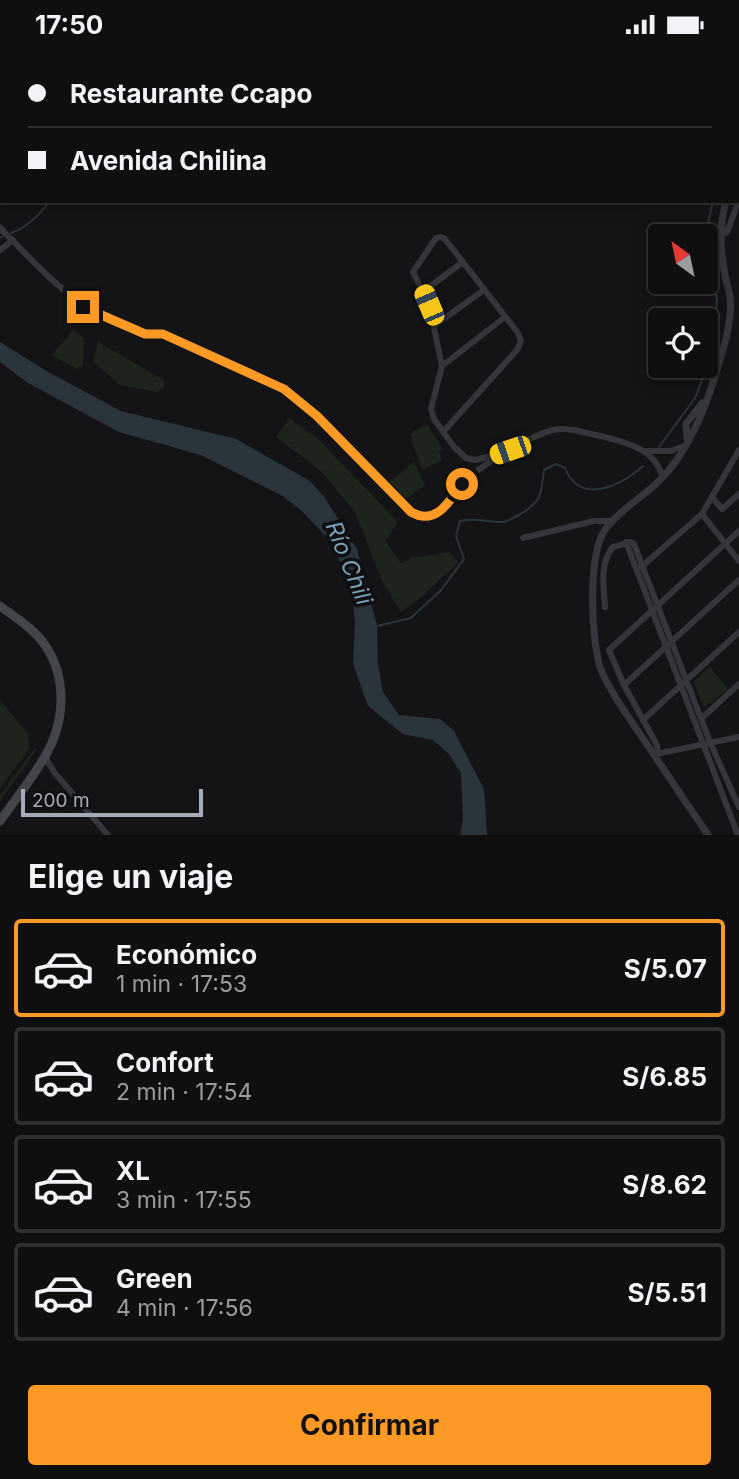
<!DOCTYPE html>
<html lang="es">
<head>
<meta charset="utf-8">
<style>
  :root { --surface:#0f0f10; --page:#1d1d1e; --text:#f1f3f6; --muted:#9b9c9f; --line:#2f2f30; --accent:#fd9925 }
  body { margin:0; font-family:Inter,sans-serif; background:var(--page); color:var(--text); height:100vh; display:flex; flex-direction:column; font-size:26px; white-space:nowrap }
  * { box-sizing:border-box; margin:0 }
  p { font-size:23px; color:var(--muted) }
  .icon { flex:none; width:38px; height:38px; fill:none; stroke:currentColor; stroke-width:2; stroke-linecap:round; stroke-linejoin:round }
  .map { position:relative; height:786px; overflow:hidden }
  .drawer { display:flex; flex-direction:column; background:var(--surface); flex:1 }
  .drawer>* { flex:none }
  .guide { position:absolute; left:0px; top:0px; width:740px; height:154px; box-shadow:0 4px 18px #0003,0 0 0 2px var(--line); display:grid; align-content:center; height:154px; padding:0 28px; background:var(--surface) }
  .needle { width:46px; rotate:327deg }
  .fabs { position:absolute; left:648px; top:175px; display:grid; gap:14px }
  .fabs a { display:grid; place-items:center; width:70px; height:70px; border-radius:7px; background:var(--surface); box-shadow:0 4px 18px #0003,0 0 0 2px var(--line); font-size:35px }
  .scale { position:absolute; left:21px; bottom:18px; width:182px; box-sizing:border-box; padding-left:7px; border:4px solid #a5acb7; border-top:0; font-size:19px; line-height:24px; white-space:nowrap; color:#a5acb7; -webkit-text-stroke:5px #0f0f11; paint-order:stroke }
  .end { position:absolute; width:32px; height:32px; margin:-16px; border:9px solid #fd9925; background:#111; box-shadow:0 0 0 4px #111 }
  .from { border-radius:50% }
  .car { position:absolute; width:21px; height:42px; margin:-21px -10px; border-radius:9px; box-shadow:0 0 5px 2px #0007; background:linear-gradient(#f5c518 24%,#345 0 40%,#f5c518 0 76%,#345 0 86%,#f5c518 0) }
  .guide b { display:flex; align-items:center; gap:24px; height:66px; font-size:26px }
  .guide b+b { border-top:2px solid var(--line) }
  .guide i { width:18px; height:18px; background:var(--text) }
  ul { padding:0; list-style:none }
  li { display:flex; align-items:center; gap:21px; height:98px; margin:0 14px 10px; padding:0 14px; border:4px solid var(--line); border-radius:7px }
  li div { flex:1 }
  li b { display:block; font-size:26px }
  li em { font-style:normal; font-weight:700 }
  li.active { border-color:var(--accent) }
  li>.icon { width:63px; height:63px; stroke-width:1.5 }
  h2 { padding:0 28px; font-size:32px; line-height:84px }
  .button { display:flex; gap:14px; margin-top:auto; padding:14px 28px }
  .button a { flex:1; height:80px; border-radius:7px; background:var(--accent); color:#111; font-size:28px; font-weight:700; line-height:80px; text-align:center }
  .status { display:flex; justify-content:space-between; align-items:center; height:49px; padding:0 35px; background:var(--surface); direction:ltr }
  .status svg { height:19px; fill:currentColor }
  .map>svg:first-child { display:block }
  .green { fill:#1c241c }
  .water { fill:#29353a }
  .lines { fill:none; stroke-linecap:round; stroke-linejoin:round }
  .stream { stroke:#29353a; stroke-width:2 }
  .minor { stroke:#35363b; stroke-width:6 }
  .tertiary { stroke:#35363b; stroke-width:7 }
  .secondary { stroke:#42464b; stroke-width:9 }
  .route { stroke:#fd9925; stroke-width:9 }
  .labels { text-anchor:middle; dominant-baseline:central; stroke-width:7; stroke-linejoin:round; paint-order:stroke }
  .water-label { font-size:23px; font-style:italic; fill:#79a0b4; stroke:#0f0f11 }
</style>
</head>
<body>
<div class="status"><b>17:50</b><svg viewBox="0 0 49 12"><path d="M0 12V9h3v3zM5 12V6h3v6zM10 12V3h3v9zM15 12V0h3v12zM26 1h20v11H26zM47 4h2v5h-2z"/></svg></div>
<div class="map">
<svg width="739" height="786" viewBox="0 0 739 786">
  <rect width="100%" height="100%" fill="#141416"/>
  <!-- green -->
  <g class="green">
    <polygon points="73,281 84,289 83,316 77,320 52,306"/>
    <polygon points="98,293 164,331 164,338 157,343 120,336 93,313"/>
    <polygon points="289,369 319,391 398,473 385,492 401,514 412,509 450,503 458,514 420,549 401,563 381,530 355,463 321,422 276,388"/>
    <polygon points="427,375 443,401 439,402 442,411 422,421 410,385"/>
    <polygon points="414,413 425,436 406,450 389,433"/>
    <polygon points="710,618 728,640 704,658 693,633"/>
    <polygon points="0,651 27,684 30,699 0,739"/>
    <polygon points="35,699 36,701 0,752 0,746"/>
  </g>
  <!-- water -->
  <polygon class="water" points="0,293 48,323 121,362 236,390 310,432 325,449 357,500 377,577 378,615 383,643 399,666 440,670 454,682 484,740 487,786 460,786 463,771 461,724 449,705 433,691 403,685 368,657 353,615 355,573 352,540 332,494 304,464 283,447 201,406 119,383 28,334 0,313"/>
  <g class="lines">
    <!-- stream -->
    <g class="stream">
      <polyline points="63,0 64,2"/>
      <polyline points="738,77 739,76"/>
      <path d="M 11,184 C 26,179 40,165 50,152"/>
      <polyline points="705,187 713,152"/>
      <polyline points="0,189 5,186"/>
      <polyline points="659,398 695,349 701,334 714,292 717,251 705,190"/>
      <path d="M 377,577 L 411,569 L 441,541 L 464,510 L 456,487 L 460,472 C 475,468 489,474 504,473 C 509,472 514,468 519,466 C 542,452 541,446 544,421 L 556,415 L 565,419 C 580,457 620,437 643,417"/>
    </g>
    <!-- minor -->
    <g class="minor">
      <polyline points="646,0 646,2"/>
      <polyline points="270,2 273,0"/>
      <polyline points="597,2 598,0"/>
      <polyline points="678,2 678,0"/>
      <polyline points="721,2 721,0"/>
      <path d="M 3,182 C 47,226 96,284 163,285 L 284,339 L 318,367 L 411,463 C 420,468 426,471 436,465 C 448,458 454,443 464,433 C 481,416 530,387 553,381 C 560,379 567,380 574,381 C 604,389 657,393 662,429"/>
      <polyline points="721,186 727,183 739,151"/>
      <polyline points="0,201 13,191"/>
      <polyline points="424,242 463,213"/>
      <polyline points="435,276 484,241"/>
      <polyline points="442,317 505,268"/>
      <polyline points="443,383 517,301 521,292 518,284 445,190 441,188 436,189 413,223 429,255 442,317 431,360 434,370 454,398 466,409 475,411 500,405"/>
      <polyline points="647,402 671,402 684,397"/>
      <polyline points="712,448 722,460 739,445"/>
      <polyline points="702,465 739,512"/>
      <polyline points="523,489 594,472 613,472"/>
      <polyline points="626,493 738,786"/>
      <polyline points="641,518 702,465 739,401"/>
      <path d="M 605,558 C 604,538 599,515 613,498 L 631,493 L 634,495 L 710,693 L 739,758"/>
      <polyline points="624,636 739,531"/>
      <polyline points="702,669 739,635"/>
      <polyline points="643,671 739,583"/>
      <polyline points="658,704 657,696 624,636 609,601 739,482"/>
      <polyline points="656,705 739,688"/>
      <polyline points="45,708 54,723 108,786"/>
    </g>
    <!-- tertiary -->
    <g class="tertiary">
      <polyline points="473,2 473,0"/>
      <polyline points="542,2 542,0"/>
      <polyline points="624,2 624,0"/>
      <polyline points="738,57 739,56"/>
      <polyline points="0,179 3,182"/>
      <polyline points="687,389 686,375 702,354"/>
      <path d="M 708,786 L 617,651 C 611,640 604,630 600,618 C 591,588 587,502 607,478 C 621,460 643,448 659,432 C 685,407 704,364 714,330 C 722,304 733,274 730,247 C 729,240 726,233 725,226 C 720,201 719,177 726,152"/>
    </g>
    <!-- secondary -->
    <path class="secondary" d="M 0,557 C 16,569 34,580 45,596 C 68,630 65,675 44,709 C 31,731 15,751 0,772"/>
  </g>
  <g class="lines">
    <!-- route -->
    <path class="route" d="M 83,258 L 145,285 L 163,285 L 284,340 L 317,367 L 411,463 C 436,477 448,454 462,435"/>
  </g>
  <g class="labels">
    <!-- water labels -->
    <g class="water-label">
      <text transform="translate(349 514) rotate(68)">Río Chili</text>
    </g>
  </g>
</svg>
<div class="fabs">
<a><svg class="needle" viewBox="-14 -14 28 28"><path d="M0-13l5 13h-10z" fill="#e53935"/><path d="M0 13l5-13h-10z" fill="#9b9c9f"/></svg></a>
<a><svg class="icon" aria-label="locate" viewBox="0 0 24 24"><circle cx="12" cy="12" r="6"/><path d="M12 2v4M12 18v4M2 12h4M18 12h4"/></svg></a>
</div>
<div class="scale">200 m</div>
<i class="end from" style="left:462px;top:435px"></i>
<i class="end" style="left:83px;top:258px"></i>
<i class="car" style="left:429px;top:256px;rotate:337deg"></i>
<i class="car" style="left:510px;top:401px;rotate:251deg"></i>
<div class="guide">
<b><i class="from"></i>Restaurante Ccapo</b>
<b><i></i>Avenida Chilina</b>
</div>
</div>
<section class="drawer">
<h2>Elige un viaje</h2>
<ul>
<li class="active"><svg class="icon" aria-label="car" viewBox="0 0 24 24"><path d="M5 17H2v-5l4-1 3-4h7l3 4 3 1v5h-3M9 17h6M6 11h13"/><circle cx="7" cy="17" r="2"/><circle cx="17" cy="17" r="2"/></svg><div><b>Económico</b><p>1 min · 17:53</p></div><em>S/5.07</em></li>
<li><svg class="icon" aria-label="car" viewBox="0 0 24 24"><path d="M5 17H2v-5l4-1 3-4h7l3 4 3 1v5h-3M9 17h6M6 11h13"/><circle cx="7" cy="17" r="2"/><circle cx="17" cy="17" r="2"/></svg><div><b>Confort</b><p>2 min · 17:54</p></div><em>S/6.85</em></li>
<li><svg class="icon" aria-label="car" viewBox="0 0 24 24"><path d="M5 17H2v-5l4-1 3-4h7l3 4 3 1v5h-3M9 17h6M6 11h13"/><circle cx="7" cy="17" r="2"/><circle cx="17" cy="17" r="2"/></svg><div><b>XL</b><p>3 min · 17:55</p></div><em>S/8.62</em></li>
<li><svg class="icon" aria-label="car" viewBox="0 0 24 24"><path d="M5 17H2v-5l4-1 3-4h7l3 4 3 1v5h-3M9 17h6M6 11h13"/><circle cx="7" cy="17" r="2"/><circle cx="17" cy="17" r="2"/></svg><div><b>Green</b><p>4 min · 17:56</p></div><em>S/5.51</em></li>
</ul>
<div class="button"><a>Confirmar</a></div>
</section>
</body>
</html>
